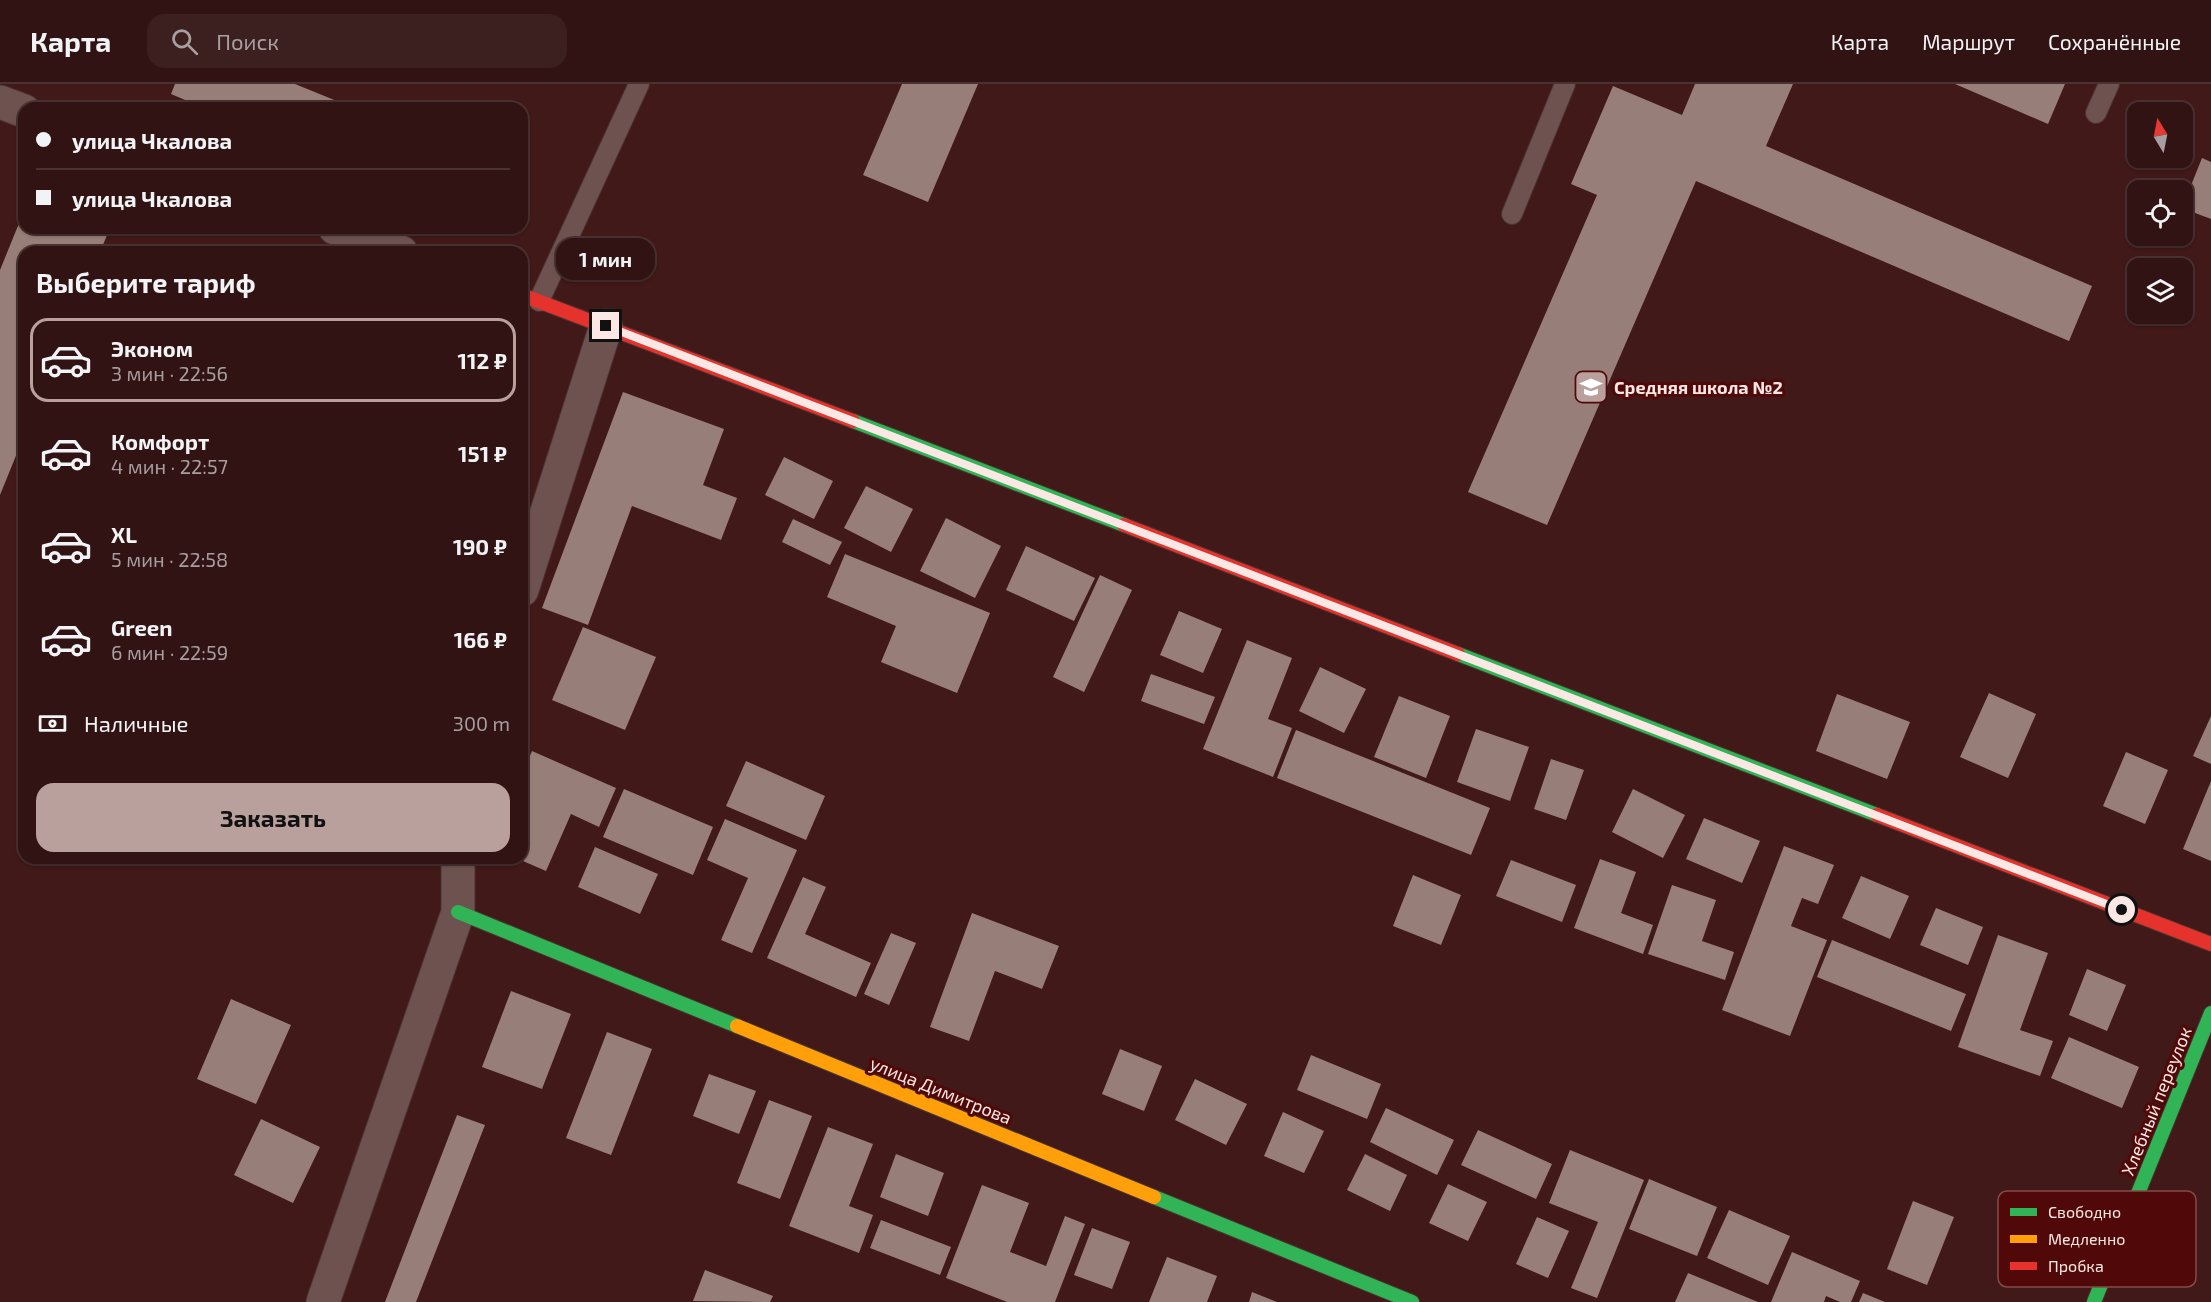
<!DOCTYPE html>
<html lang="ru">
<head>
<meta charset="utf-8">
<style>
  :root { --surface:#301312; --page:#3c2020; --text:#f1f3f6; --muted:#a89e9f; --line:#4b3232; --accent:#baa09d }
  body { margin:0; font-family:"Exo 2",sans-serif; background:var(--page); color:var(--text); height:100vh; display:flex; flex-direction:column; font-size:22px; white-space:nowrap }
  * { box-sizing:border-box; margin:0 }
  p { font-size:20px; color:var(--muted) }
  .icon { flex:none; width:33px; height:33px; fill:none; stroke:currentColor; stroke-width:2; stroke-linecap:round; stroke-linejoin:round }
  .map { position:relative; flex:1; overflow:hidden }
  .drawer { position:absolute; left:18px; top:162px; width:510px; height:618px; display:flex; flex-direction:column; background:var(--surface); border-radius:18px; box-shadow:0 2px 4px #0004,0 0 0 2px var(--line) }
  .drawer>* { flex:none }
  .guide { position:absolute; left:18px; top:18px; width:510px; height:132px; border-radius:18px; box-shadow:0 2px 4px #0004,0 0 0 2px var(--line); display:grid; align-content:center; height:132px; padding:0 18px; background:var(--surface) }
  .needle { width:39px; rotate:350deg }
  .tools { position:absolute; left:2127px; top:18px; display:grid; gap:12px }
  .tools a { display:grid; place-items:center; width:66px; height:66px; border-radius:12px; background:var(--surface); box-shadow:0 2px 4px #0004,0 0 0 2px var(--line); font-size:30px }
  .end { position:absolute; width:27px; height:27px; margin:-14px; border:8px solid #fbe8e5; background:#111; box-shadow:0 0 0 3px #111 }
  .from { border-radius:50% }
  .bubble { position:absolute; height:42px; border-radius:18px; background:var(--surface); box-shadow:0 2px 4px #0004,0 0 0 2px var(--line); font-size:20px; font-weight:700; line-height:42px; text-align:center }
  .guide b { display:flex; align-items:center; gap:21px; height:57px; font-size:22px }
  .guide b+b { border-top:2px solid var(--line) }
  .guide i { width:15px; height:15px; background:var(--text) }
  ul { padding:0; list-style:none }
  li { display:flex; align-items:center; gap:18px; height:84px; margin:0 12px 9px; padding:0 6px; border:3px solid transparent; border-radius:18px }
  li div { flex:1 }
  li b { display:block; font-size:22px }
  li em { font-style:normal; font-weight:700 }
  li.selected { border-color:var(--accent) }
  li>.icon { width:54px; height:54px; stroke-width:1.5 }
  h2 { padding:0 18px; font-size:27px; line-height:72px }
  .pay { display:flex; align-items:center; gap:15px; height:66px; padding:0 18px; font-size:22px }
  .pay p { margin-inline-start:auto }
  .action { display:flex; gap:12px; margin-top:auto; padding:12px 18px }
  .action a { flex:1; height:69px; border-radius:18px; background:var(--accent); color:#111; font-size:24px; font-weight:700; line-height:69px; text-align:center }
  header { display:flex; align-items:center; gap:36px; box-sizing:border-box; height:84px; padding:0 30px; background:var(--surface); border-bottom:2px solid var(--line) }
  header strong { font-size:28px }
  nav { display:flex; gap:33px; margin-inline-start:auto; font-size:21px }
  .search { width:420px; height:54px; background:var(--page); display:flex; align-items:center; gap:15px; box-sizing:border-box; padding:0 21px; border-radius:18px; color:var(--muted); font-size:22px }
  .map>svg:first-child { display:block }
  .building { fill:#987e79 }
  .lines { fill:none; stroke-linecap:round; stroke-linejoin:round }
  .lane-casing { stroke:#4a3230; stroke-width:22 }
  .street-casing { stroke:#4a3230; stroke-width:35 }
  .fast-casing { stroke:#4a3230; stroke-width:16 }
  .slow-casing { stroke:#4a3230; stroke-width:16 }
  .jam-casing { stroke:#4a3230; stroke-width:16 }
  .lane { stroke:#6e5250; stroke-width:20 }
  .street { stroke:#6e5250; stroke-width:33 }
  .fast { stroke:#30b455; stroke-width:14 }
  .slow { stroke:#ff9f0a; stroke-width:14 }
  .jam { stroke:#e5322d; stroke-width:14 }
  .route { stroke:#fbe8e5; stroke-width:8 }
  .labels { text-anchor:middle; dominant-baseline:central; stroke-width:6; stroke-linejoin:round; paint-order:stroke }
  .poi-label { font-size:18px; font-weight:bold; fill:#fbe8e5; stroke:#500908; text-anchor:start }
  .street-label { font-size:18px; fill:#fbe8e5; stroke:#500908 }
  .key { fill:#500908; stroke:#834c4a; stroke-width:1.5 }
  .key-label { font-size:16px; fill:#fbe8e5 }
</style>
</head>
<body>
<header>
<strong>Карта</strong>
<div class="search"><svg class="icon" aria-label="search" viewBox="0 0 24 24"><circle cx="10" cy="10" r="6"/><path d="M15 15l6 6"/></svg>Поиск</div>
<nav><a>Карта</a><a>Маршрут</a><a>Сохранённые</a></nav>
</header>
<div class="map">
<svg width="2211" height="1218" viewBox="0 0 2211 1218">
  <rect width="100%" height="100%" fill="#401918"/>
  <!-- building -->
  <g class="building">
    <polygon points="175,0 295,0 354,24 204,24 171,10"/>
    <polygon points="902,0 978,0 928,118 863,91"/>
    <polygon points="1695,0 1793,0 1766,62 2092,202 2069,257 1696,97 1547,441 1468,408 1597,111 1571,100 1613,2 1682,31"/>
    <polygon points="1955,0 2065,0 2048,40"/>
    <polygon points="2202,74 2211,78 2211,135 2182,124"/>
    <polygon points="24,127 24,144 110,144 100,168 24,168 24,352 0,411 0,186"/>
    <polygon points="623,308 724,345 703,401 737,414 721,456 632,422 588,541 542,524"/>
    <polygon points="784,373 833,397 814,435 765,411"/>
    <polygon points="866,402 913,425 891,468 844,444"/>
    <polygon points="946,434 1001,462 975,514 920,487"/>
    <polygon points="793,435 842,458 830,481 782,458"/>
    <polygon points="1026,462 1095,494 1074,537 1006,506"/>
    <polygon points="845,470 990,529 957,609 881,578 896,542 827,513"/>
    <polygon points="1100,491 1132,506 1084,608 1053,593"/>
    <polygon points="1179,527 1222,545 1203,589 1160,571"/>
    <polygon points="583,543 656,573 625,646 552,616"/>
    <polygon points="1247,556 1292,574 1268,635 1292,644 1273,693 1203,665"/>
    <polygon points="1320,583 1366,605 1344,649 1299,627"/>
    <polygon points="1151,590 1215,613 1204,640 1141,617"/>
    <polygon points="1989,609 2036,630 2008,694 1960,673"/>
    <polygon points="1837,610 1910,638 1887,695 1816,667"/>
    <polygon points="1399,612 1450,632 1426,694 1374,673"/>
    <polygon points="2211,632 2211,680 2193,672"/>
    <polygon points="1476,645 1529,663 1510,717 1457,698"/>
    <polygon points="1296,646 1490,724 1471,771 1277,694"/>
    <polygon points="532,667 616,704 599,743 571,730 546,787 516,774 522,774 522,690"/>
    <polygon points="2126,668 2168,686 2145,740 2103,722"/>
    <polygon points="1551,675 1584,686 1566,736 1534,725"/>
    <polygon points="746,677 825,712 806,756 726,722"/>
    <polygon points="2211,697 2211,777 2183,765"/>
    <polygon points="624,705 713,743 693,791 603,753"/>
    <polygon points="1633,705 1685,731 1663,774 1612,748"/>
    <polygon points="1704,734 1760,757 1742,799 1686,775"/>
    <polygon points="725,735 797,766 752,869 721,856 748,794 707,776"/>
    <polygon points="1784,762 1834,781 1818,820 1802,814 1791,842 1827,856 1790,952 1722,926"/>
    <polygon points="595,763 658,790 640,830 578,803"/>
    <polygon points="1600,775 1636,788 1621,829 1653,841 1643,870 1574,844"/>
    <polygon points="1511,776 1576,801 1562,838 1496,812"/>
    <polygon points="1413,791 1461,811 1441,861 1393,842"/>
    <polygon points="1861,792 1909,812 1890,855 1842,834"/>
    <polygon points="803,793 826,803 805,850 871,879 856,913 767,874"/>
    <polygon points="1672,801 1716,816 1702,857 1734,868 1725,896 1648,870"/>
    <polygon points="1936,824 1983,843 1968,881 1920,861"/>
    <polygon points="972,829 1059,862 1042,905 995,887 969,957 930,943"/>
    <polygon points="891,849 916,859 889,921 864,910"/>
    <polygon points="1998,851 2048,869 2020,946 2053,957 2040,992 1958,963"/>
    <polygon points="1832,856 1966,910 1951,947 1817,893"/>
    <polygon points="2087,885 2126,901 2107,947 2069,931"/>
    <polygon points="511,907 571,930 542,1005 482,983"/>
    <polygon points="231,915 291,941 256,1020 197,995"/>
    <polygon points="607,948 652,965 611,1071 566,1054"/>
    <polygon points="2069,953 2139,983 2122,1024 2051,994"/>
    <polygon points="1120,965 1162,982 1144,1027 1102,1010"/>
    <polygon points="1311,971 1381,1000 1367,1035 1297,1006"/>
    <polygon points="709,990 756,1007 739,1050 693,1032"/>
    <polygon points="1195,995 1247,1020 1226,1061 1175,1036"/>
    <polygon points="769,1016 812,1032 780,1115 737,1099"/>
    <polygon points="1386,1024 1454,1056 1437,1091 1370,1058"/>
    <polygon points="1283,1028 1324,1047 1304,1089 1264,1072"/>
    <polygon points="457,1031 485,1041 416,1218 385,1218"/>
    <polygon points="261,1035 320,1063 293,1119 234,1091"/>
    <polygon points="828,1043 873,1060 849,1122 873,1131 859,1169 789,1142"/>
    <polygon points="1478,1046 1552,1080 1536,1115 1461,1081"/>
    <polygon points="1570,1066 1644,1096 1597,1214 1571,1204 1598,1138 1549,1119"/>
    <polygon points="896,1070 944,1089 928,1132 880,1113"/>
    <polygon points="1365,1070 1407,1091 1390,1127 1347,1106"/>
    <polygon points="1649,1095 1717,1123 1697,1172 1629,1145"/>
    <polygon points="1448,1100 1487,1118 1468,1157 1429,1139"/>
    <polygon points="982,1101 1029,1119 1010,1168 1046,1182 1065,1132 1085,1140 1055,1218 1007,1218 946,1194"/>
    <polygon points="1913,1117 1954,1133 1927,1201 1887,1185"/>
    <polygon points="1729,1126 1790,1152 1768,1201 1707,1174"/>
    <polygon points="1537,1133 1569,1147 1548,1194 1516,1180"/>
    <polygon points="881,1136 951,1163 940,1191 870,1164"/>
    <polygon points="1092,1144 1130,1158 1112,1205 1074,1191"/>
    <polygon points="1792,1168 1860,1197 1851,1218 1840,1218 1826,1212 1824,1218 1771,1218"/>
    <polygon points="1167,1173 1217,1192 1207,1218 1149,1218"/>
    <polygon points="705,1186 773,1212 770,1218 693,1217"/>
    <polygon points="1688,1189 1758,1218 1675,1218"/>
    <polygon points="1252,1208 1277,1218 1249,1218"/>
    <polygon points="1863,1209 1885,1218 1859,1218"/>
  </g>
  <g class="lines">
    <!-- lane casing -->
    <g class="lane-casing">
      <g id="lane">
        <polyline points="2096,29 2109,0"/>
        <polyline points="1512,130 1565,0"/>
        <polyline points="539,217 639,0"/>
      </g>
    </g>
    <!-- street casing -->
    <g class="street-casing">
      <g id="street">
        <polyline points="0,18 24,27"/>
        <polyline points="335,144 401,168"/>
        <polyline points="522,506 606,242"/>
        <polyline points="323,1218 458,828 458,774"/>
      </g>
    </g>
    <!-- fast casing -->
    <g class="fast-casing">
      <g id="fast">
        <polyline points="853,337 1124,441"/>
        <polyline points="1458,570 1877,731"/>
        <polyline points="458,828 737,942"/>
        <polyline points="1154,1113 1412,1218"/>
        <polyline points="2094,1218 2211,929"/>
      </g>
    </g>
    <!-- slow casing -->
    <g class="slow-casing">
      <polyline id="slow" points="737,942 1154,1113"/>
    </g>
    <!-- jam casing -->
    <g class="jam-casing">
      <g id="jam">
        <polyline points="522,211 853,337"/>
        <polyline points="1124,441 1458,570"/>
        <polyline points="1877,731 2211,860"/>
      </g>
    </g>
    <!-- lane -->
    <use href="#lane" class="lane"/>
    <!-- street -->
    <use href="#street" class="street"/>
    <!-- fast -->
    <use href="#fast" class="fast"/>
    <!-- slow -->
    <use href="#slow" class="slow"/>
    <!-- jam -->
    <use href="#jam" class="jam"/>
  </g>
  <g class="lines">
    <!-- route -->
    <polyline class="route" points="606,242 2122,826"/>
  </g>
  <!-- icons -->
  <defs>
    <g id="school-square" transform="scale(1.725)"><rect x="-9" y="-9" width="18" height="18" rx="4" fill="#baa09d" stroke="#500908"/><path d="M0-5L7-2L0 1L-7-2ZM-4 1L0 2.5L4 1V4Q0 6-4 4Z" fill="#fff"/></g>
  </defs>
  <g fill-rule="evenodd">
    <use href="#school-square" x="1591" y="303"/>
  </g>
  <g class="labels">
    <!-- poi labels -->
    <g class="poi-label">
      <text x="1614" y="303">Средняя школа №2</text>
    </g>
    <!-- street labels -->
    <g class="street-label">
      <text transform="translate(941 1006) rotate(22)">улица Димитрова</text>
      <text transform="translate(2156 1017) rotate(-68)">Хлебный переулок</text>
    </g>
  </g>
  <!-- legend -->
  <rect x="1998" y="1107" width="198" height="96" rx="9" class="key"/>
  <rect x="2010" y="1124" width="27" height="8" fill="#30b455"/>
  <rect x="2010" y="1151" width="27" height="8" fill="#ff9f0a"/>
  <rect x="2010" y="1178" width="27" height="8" fill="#e5322d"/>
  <g class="key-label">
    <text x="2048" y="1134">Свободно</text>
    <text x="2048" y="1161">Медленно</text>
    <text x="2048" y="1188">Пробка</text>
  </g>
</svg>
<div class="tools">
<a><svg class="needle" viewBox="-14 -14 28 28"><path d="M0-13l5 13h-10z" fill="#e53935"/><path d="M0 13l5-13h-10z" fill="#a89e9f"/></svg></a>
<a><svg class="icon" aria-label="locate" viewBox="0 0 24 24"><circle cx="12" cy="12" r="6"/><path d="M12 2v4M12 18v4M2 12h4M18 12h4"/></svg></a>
<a><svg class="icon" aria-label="layers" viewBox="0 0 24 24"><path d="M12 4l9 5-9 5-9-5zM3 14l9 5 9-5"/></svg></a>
</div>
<i class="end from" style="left:2122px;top:826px"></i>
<i class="end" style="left:606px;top:242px"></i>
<div class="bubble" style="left:556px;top:154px;width:99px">1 мин</div>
<div class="guide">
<b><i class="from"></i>улица Чкалова</b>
<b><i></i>улица Чкалова</b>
</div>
<section class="drawer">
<h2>Выберите тариф</h2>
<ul>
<li class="selected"><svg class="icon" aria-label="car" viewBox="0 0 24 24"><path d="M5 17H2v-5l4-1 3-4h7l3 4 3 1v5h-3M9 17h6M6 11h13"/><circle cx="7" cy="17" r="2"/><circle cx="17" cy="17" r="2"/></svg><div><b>Эконом</b><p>3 мин · 22:56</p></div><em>112 ₽</em></li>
<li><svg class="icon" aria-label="car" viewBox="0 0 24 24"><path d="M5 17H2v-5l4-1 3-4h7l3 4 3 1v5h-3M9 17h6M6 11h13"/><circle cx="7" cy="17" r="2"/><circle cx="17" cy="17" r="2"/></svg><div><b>Комфорт</b><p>4 мин · 22:57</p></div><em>151 ₽</em></li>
<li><svg class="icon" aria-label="car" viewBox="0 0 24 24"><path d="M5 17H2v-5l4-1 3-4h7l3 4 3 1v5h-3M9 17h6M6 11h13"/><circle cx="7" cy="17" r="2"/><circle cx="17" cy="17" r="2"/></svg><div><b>XL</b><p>5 мин · 22:58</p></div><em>190 ₽</em></li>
<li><svg class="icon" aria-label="car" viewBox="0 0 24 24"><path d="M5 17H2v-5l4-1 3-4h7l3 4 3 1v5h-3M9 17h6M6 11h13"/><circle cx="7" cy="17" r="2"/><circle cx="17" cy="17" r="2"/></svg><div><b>Green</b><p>6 мин · 22:59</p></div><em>166 ₽</em></li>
</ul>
<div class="pay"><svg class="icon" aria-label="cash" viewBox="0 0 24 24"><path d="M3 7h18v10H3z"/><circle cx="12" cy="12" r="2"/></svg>Наличные<p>300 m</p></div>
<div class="action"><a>Заказать</a></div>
</section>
</div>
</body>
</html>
